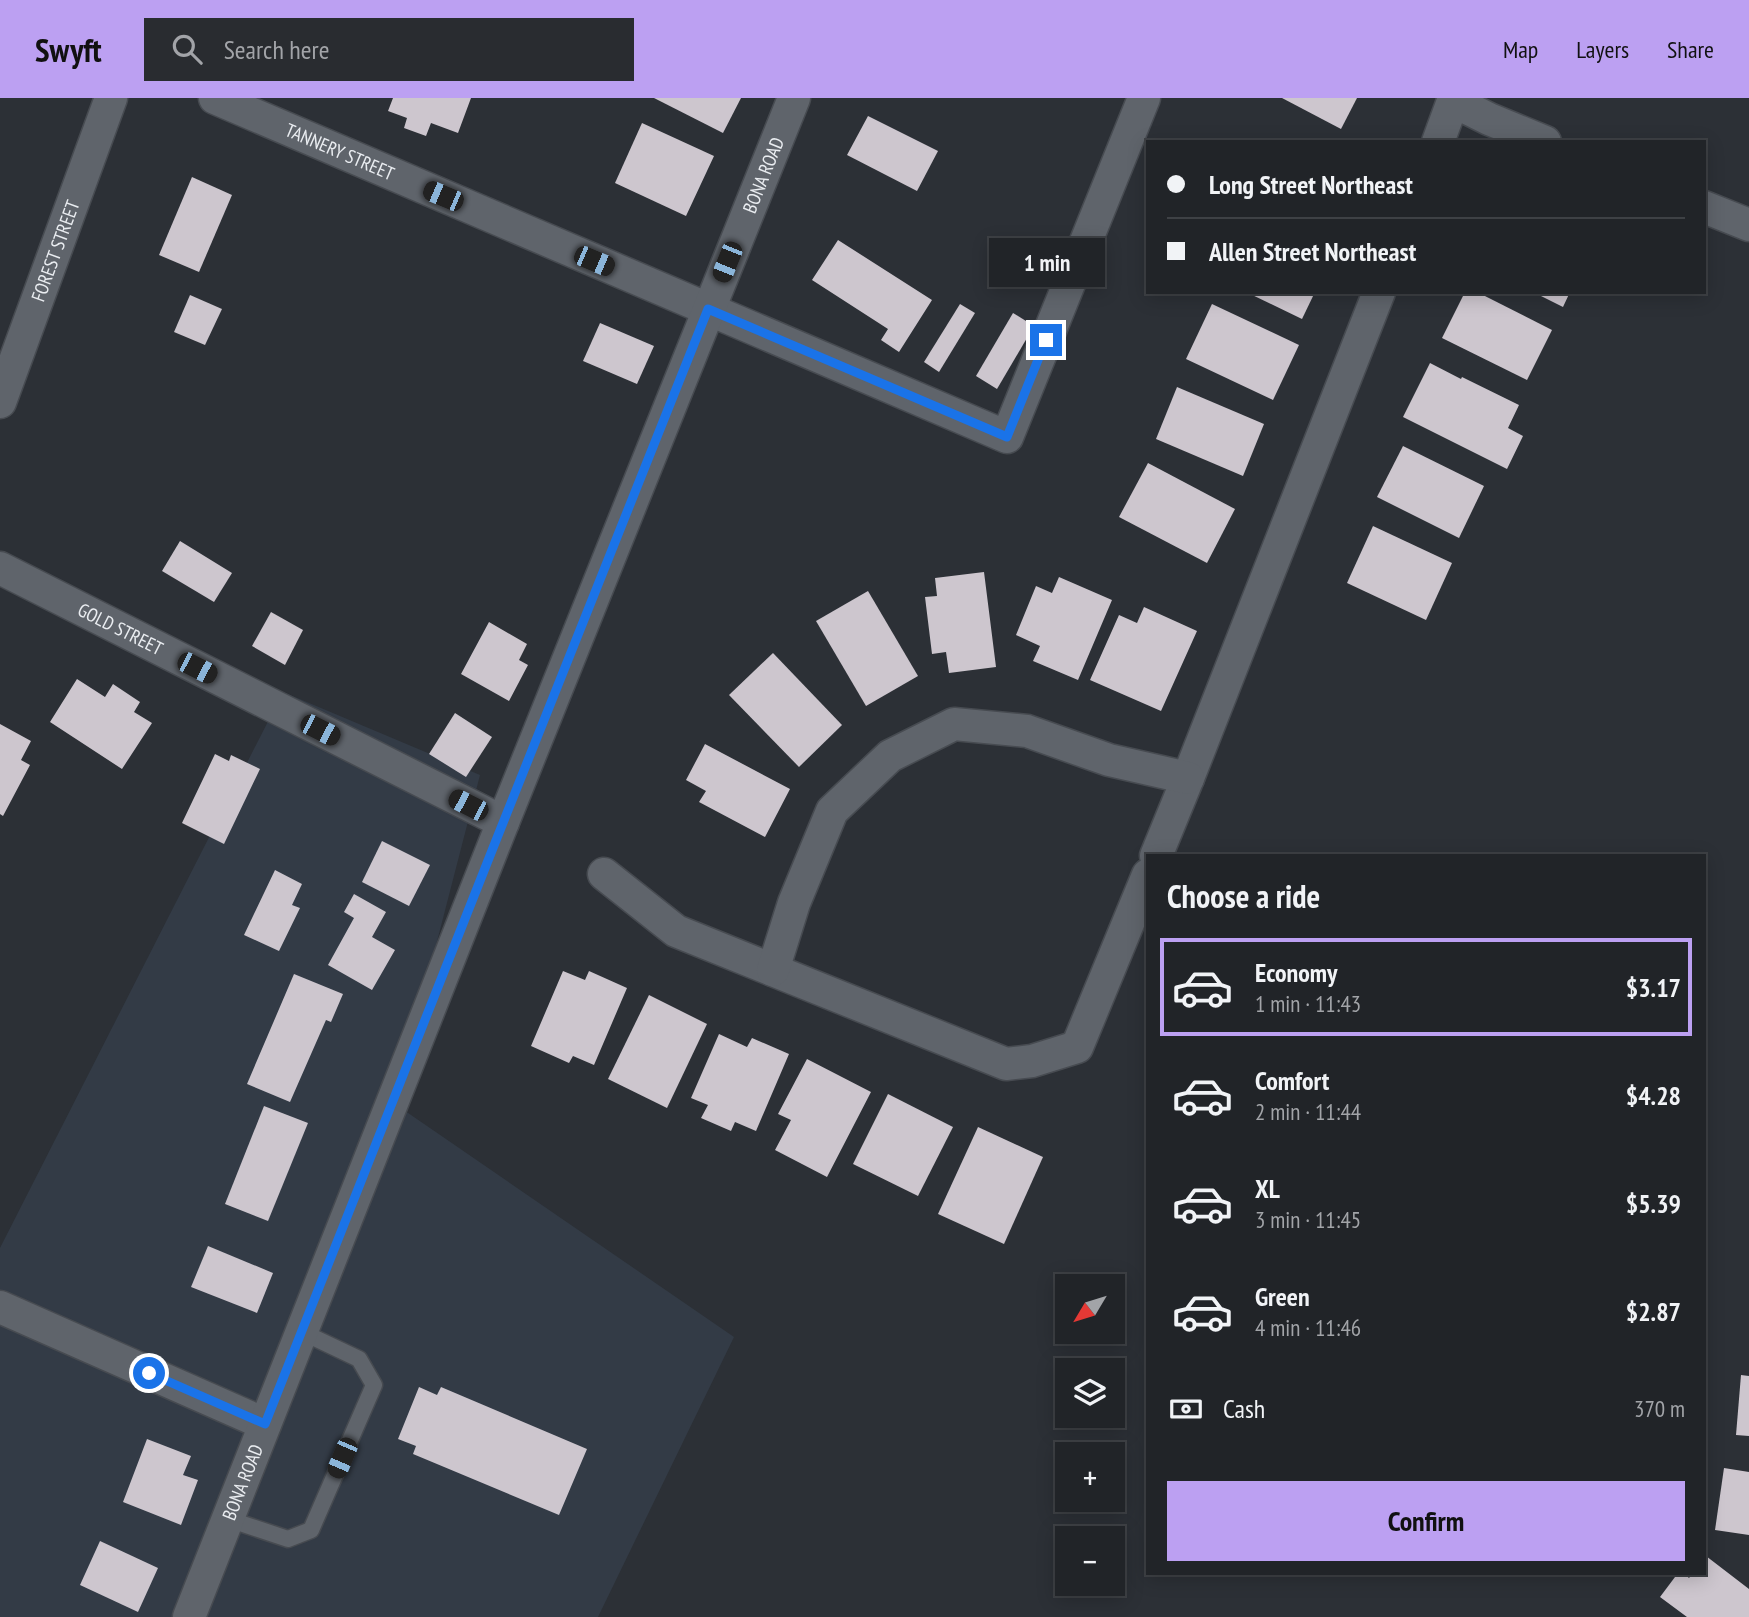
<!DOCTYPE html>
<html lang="en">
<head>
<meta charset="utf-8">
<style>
  :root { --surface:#212428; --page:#292c30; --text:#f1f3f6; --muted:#a2a4a8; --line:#3e4145; --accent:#bca0f2 }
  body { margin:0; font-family:"PT Sans Narrow",sans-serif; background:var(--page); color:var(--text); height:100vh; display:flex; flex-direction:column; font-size:26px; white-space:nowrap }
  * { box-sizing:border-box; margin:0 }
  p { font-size:23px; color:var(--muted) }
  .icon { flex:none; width:38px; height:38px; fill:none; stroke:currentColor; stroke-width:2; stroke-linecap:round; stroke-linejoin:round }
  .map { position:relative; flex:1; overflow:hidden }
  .sheet { position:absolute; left:1146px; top:756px; width:560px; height:721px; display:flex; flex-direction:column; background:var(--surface); border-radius:0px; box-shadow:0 4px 18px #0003,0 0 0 2px var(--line) }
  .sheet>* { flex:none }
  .guide { position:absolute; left:1146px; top:42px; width:560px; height:154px; border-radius:0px; box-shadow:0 4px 18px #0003,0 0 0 2px var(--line); display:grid; align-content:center; height:154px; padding:0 21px; background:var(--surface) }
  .needle { width:46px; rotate:232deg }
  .tools { position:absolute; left:1055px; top:1176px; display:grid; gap:14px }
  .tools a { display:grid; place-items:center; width:70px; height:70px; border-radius:0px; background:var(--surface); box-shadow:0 4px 18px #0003,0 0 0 2px var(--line); font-size:35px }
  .end { position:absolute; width:32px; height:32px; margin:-16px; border:9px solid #1a73e8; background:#fff; box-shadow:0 0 0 4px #fff }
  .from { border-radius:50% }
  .bubble { position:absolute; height:49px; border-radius:0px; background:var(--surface); box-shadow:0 4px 18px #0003,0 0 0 2px var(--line); font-size:23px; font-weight:800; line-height:49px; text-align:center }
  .car { position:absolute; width:21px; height:42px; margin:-21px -10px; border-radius:9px; box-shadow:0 0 5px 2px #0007; background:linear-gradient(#222 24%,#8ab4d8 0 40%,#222 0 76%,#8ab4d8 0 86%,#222 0) }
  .guide b { display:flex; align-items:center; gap:24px; height:66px; font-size:26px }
  .guide b+b { border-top:2px solid var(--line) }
  .guide i { width:18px; height:18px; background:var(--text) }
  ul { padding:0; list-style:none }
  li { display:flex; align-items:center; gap:21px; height:98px; margin:0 14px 10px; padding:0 7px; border:4px solid transparent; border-radius:0px }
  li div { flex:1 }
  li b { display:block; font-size:26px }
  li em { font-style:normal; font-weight:800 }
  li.current { border-color:var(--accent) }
  li>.icon { width:63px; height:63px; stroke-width:1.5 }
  h2 { padding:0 21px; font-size:32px; line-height:84px }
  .pay { display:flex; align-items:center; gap:18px; height:77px; padding:0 21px; font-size:26px }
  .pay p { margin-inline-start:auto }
  .cta { display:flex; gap:14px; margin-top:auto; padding:14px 21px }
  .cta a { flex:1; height:80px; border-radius:0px; background:var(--accent); color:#111; font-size:28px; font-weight:800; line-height:80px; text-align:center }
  header { display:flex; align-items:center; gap:42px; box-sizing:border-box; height:98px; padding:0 35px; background:var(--accent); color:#111 }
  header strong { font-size:33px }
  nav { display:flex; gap:38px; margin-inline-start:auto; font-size:24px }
  .search { width:490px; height:63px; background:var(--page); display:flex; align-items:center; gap:18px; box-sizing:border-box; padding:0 24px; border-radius:0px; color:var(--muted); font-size:26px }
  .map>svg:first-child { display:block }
  .built { fill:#333b46 }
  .building { fill:#cdc6ce }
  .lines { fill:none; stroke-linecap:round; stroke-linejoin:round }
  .service-casing { stroke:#474b51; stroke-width:19 }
  .minor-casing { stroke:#474b51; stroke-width:35 }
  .service { stroke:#5f646b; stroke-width:16 }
  .minor { stroke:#5f646b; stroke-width:32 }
  .route { stroke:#1a73e8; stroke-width:9 }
  .labels { text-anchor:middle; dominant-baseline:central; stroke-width:7; stroke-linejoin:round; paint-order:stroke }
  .street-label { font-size:19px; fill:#eaedf1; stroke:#22262c }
</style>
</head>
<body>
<header>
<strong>Swyft</strong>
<div class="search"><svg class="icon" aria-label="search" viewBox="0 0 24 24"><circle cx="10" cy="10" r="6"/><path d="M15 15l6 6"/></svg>Search here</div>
<nav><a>Map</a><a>Layers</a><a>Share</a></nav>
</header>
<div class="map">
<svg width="1749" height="1519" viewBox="0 0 1749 1519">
  <rect width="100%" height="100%" fill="#2c3036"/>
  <!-- built -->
  <polygon class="built" points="283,594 480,677 395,1006 734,1239 598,1519 0,1519 0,1150"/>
  <!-- building -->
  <g class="building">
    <polygon points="393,0 471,0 458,35 431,25 426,38 404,30 407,20 388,13"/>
    <polygon points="654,0 741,0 723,35"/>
    <polygon points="1282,0 1357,0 1341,31"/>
    <polygon points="868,18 938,53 917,93 847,57"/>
    <polygon points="642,25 714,58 686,118 615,85"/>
    <polygon points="192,79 232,97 199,174 159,157"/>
    <polygon points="838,142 932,202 899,254 881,242 888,231 812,182"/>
    <polygon points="1246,194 1315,194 1302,221"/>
    <polygon points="1465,194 1477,194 1552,232 1527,282 1442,240"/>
    <polygon points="1533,194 1570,194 1563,209"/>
    <polygon points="190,197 222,211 205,247 174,234"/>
    <polygon points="960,206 975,215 939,274 924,264"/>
    <polygon points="1212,206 1299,247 1273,302 1186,261"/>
    <polygon points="1013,215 1034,228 997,291 976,278"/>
    <polygon points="600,225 654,248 637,286 583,263"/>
    <polygon points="1430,265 1461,281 1462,279 1519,307 1508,330 1523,338 1507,371 1403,319"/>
    <polygon points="1177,289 1264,326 1243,378 1156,341"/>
    <polygon points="1403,348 1484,388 1459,440 1377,399"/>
    <polygon points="1148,365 1235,411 1207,465 1119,419"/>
    <polygon points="1373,428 1452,465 1426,522 1347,485"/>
    <polygon points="180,443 232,475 214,504 162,473"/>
    <polygon points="984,474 996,569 949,575 946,554 932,556 925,499 937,498 935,480"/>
    <polygon points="1059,479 1112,502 1078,582 1033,563 1040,548 1016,537 1036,488 1052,495"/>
    <polygon points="868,493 918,578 866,608 816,523"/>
    <polygon points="1144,509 1197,533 1161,613 1090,582 1119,517 1137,525"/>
    <polygon points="271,514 303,532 285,567 252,548"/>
    <polygon points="489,524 527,546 519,562 528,567 509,603 461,576"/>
    <polygon points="773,555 842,627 799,669 729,597"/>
    <polygon points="77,581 105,599 113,586 140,604 134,614 152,625 122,671 50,624"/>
    <polygon points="455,615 492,639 466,679 429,656"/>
    <polygon points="0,626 31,643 21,662 30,667 3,718 0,716"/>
    <polygon points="705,646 790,691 765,739 699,704 706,693 686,682"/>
    <polygon points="215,656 229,663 231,657 260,671 224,746 182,725"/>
    <polygon points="382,743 430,767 409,808 362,784"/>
    <polygon points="275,772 302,786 292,807 300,810 279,853 244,837"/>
    <polygon points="354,796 386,814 372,839 395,852 372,892 328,867 354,820 344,814"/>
    <polygon points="563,873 585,882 589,873 627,890 594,967 573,958 569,965 531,948"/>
    <polygon points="294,876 343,896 331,924 326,922 290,1004 247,986"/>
    <polygon points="649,897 707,926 667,1010 608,981"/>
    <polygon points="719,936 747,949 752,940 789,956 756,1033 735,1024 731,1033 701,1020 708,1007 691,1000"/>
    <polygon points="807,961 871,994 827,1079 775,1052 791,1022 778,1016"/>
    <polygon points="888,996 953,1029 918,1098 853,1066"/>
    <polygon points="264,1008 308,1025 268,1123 225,1106"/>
    <polygon points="978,1029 1043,1059 1004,1146 938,1116"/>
    <polygon points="208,1148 273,1175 257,1215 191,1189"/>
    <polygon points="1741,1277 1749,1278 1749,1338 1736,1337"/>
    <polygon points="419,1289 437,1297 441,1289 587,1351 559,1417 413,1356 416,1348 398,1341"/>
    <polygon points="147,1341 191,1358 183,1377 198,1382 181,1427 123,1404"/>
    <polygon points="1724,1370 1749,1374 1749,1437 1715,1432"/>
    <polygon points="100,1443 158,1470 138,1514 80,1487"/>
    <polygon points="1706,1458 1749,1491 1749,1519 1687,1519 1660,1499 1678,1475 1684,1475 1689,1480 1693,1475 1704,1475 1704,1460"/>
  </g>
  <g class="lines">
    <!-- service casing -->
    <g class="service-casing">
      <polyline id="service" points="228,1421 288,1441 311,1432 374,1287 359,1261 302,1234"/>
    </g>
    <!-- minor casing -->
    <g class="minor-casing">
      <g id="minor">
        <path id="s1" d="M 215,0 L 1007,339 L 1144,0"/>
        <polyline points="1438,44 1453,3 1489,21 1545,44"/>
        <polyline points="1704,109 1749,127"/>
        <path id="s2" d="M 0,304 L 111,0"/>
        <path id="s3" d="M 0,470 L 503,724"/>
        <polyline points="1156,758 1188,680 1379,194"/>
        <polyline points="604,776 676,833 1006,966 1032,963 1077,949 1148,777"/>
        <polyline points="773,872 794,805 832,713 890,658 954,626 1027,633 1109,662 1188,680"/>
        <polyline points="0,1209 265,1326"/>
        <path id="s4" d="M 189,1519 L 503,724 L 794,0"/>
      </g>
    </g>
    <!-- service -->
    <use href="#service" class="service"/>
    <!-- minor -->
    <use href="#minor" class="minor"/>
  </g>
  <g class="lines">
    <!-- route -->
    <polyline class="route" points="149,1275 265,1326 493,750 708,211 1007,339 1046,242"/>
  </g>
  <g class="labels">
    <!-- street labels -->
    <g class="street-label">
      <text stroke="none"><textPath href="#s1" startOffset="136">TANNERY STREET</textPath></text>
      <text stroke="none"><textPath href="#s4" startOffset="1552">BONA ROAD</textPath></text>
      <text stroke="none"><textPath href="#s2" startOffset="161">FOREST STREET</textPath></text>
      <text stroke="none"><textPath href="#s3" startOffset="135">GOLD STREET</textPath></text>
      <text stroke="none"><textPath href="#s4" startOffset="145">BONA ROAD</textPath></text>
    </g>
  </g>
</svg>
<div class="tools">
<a><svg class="needle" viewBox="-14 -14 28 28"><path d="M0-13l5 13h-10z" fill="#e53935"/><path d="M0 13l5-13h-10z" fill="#a2a4a8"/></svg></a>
<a><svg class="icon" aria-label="layers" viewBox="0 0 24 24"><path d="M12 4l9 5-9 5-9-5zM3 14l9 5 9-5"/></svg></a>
<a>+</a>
<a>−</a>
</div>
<i class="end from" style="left:149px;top:1275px"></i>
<i class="end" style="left:1046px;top:242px"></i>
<div class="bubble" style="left:989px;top:140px;width:116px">1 min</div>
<i class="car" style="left:443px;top:98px;rotate:293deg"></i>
<i class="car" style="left:594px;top:163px;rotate:113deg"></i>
<i class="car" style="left:727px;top:164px;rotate:202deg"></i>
<i class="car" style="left:197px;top:570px;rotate:117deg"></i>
<i class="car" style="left:320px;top:632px;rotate:117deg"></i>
<i class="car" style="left:468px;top:707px;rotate:297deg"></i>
<i class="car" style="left:342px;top:1360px;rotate:203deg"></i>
<div class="guide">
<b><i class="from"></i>Long Street Northeast</b>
<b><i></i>Allen Street Northeast</b>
</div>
<section class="sheet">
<h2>Choose a ride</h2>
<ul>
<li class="current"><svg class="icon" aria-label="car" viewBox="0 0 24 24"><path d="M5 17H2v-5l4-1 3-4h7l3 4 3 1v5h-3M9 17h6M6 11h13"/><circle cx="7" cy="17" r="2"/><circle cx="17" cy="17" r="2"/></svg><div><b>Economy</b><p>1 min · 11:43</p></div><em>$3.17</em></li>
<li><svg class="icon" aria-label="car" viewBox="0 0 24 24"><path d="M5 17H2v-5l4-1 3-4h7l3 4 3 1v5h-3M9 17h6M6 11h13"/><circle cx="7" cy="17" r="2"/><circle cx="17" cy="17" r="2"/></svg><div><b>Comfort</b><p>2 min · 11:44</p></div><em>$4.28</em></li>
<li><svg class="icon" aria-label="car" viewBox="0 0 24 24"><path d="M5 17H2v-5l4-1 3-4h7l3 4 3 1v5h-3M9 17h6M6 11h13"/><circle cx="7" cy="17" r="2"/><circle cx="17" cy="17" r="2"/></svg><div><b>XL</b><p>3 min · 11:45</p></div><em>$5.39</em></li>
<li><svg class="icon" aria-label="car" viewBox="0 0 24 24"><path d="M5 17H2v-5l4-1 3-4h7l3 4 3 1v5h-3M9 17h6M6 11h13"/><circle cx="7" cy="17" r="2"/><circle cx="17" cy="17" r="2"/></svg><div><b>Green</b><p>4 min · 11:46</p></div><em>$2.87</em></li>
</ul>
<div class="pay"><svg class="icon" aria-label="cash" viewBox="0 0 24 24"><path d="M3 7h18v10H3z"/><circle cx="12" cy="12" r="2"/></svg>Cash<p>370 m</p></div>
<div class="cta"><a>Confirm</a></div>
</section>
</div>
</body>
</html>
